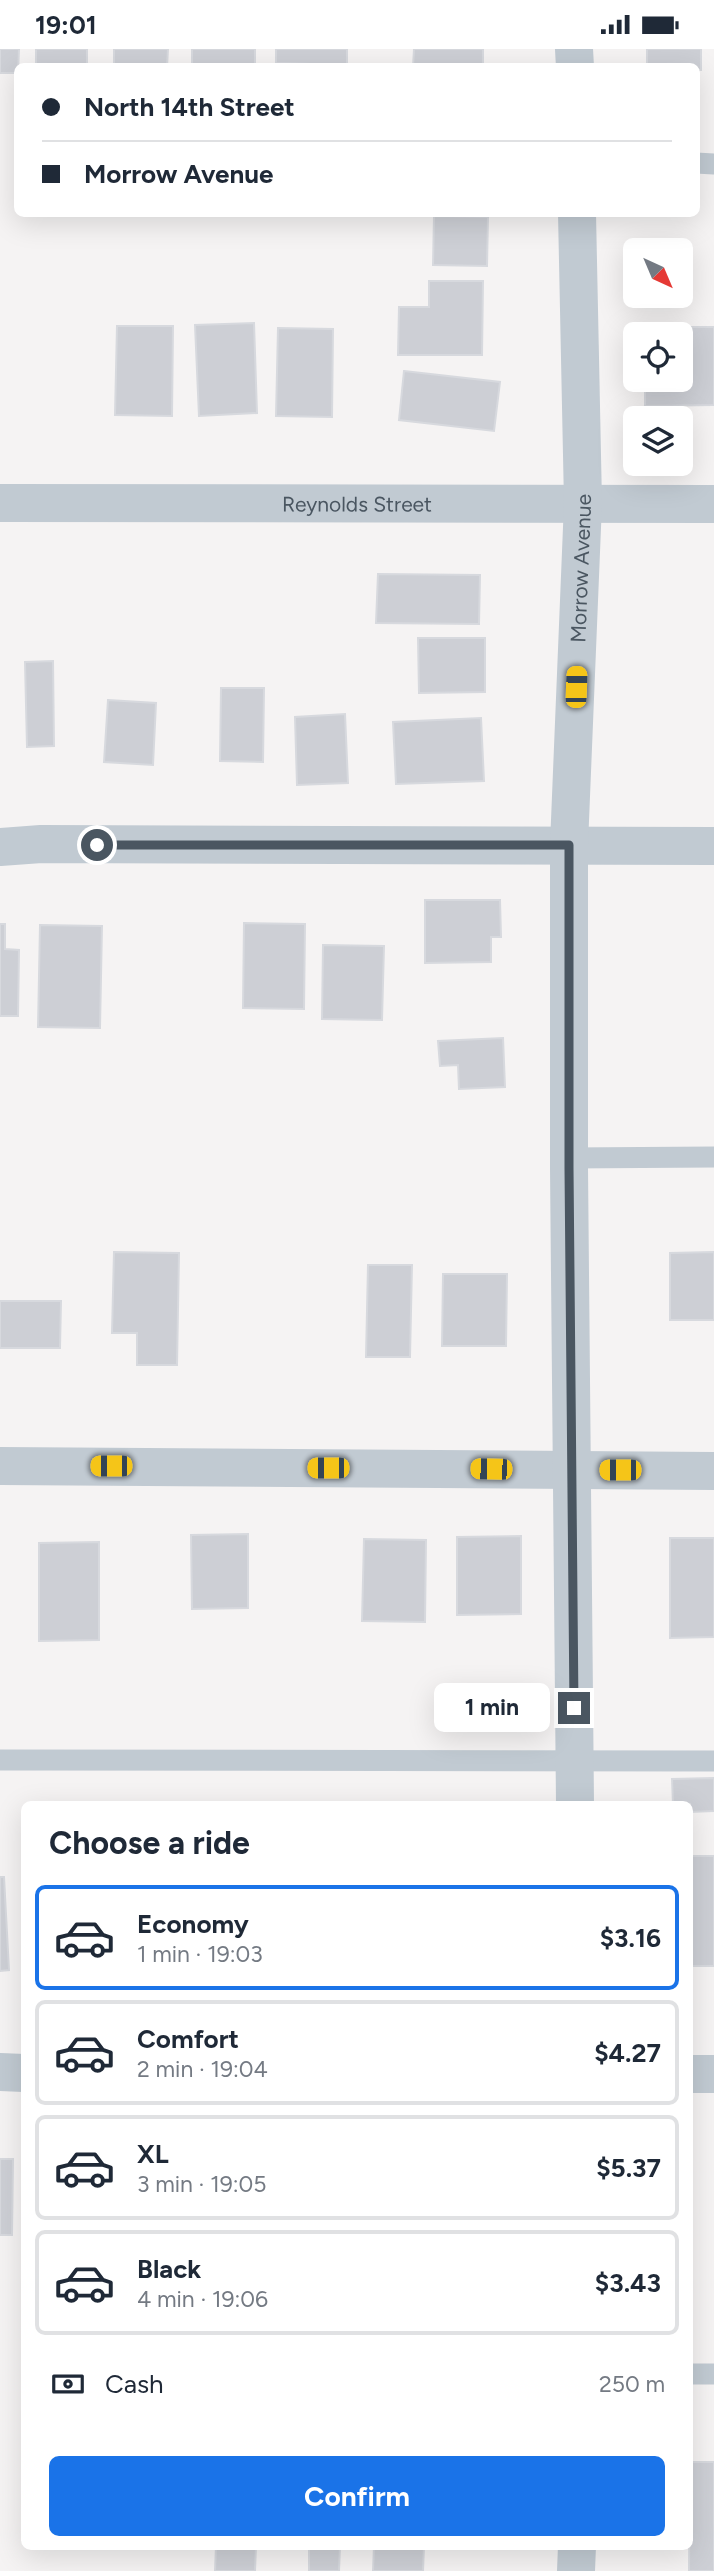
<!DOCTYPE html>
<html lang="en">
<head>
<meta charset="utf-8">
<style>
  :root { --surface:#fff; --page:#f2f2f3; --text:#1f2937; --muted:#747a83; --line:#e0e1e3; --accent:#1a73e8 }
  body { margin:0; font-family:Figtree,sans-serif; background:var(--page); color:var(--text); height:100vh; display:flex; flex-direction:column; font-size:26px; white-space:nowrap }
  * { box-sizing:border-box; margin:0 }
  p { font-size:23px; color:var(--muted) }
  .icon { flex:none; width:38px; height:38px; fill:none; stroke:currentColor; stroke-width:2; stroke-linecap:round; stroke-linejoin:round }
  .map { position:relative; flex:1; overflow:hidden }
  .side { position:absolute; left:21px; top:1752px; width:672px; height:749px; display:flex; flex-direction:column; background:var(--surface); border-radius:10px; box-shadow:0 7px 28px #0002 }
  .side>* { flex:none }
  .top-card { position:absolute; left:14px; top:14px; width:686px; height:154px; border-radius:10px; box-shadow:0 7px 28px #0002; display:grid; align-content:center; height:154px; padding:0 28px; background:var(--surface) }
  .needle { width:46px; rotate:136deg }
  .controls { position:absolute; left:623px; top:189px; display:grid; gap:14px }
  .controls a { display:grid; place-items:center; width:70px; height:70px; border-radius:10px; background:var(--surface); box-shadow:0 7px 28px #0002; font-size:35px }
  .end { position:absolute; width:32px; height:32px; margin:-16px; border:9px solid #4a5661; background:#fff; box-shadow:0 0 0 4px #fff }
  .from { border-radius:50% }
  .bubble { position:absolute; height:49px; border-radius:10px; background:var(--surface); box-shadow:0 7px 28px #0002; font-size:23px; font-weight:700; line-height:49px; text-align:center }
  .car { position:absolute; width:21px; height:42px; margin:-21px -10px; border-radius:9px; box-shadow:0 0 5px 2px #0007; background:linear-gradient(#f5c518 24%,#345 0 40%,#f5c518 0 76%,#345 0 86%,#f5c518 0) }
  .top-card b { display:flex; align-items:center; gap:24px; height:66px; font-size:26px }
  .top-card b+b { border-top:2px solid var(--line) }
  .top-card i { width:18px; height:18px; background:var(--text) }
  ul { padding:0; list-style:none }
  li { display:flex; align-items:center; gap:21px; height:105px; margin:0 14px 10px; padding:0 14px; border:4px solid var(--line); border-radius:10px }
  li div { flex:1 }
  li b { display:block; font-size:26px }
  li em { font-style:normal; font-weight:700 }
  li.current { border-color:var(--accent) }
  li>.icon { width:63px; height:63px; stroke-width:1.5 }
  h2 { padding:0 28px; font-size:32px; line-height:84px }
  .pay { display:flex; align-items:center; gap:18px; height:77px; padding:0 28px; font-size:26px }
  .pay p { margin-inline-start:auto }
  .action { display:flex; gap:14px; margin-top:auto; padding:14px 28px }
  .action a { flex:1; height:80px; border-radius:10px; background:var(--accent); color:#fff; font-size:28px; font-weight:700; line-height:80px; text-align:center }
  .status { display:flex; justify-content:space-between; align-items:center; height:49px; padding:0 35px; background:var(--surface); direction:ltr }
  .status svg { height:19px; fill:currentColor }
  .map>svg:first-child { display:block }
  .building { fill:#cdcfd5; stroke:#d7d9de; stroke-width:2 }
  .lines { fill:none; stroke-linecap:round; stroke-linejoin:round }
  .service { stroke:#c1cad2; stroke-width:21 }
  .minor { stroke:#c1cad2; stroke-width:38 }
  .tertiary { stroke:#c1cad2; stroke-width:38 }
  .route { stroke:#4a5661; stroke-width:9 }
  .labels { text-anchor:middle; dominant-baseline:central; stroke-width:5; stroke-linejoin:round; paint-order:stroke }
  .street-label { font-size:21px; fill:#4a5661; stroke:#fff }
</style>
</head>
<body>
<div class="status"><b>19:01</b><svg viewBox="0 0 49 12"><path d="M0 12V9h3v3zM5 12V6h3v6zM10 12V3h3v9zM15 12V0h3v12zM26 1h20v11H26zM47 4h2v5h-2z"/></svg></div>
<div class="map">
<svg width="714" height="2522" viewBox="0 0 714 2522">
  <rect width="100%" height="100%" fill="#f5f3f3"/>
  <!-- building -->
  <g class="building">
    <polygon points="0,0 19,0 18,24 0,24"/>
    <rect x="36" y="0" width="51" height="18"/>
    <polygon points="114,0 168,0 167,18 114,18"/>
    <rect x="192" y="0" width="63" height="18"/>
    <polygon points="276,0 347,0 347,16 276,14"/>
    <polygon points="414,0 483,0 483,18 413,18"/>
    <polygon points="647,0 701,0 701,21 696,21 696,18 647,18"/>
    <polygon points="434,167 488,168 487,217 433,216"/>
    <polygon points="429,232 483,232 482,306 398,306 399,258 429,258"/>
    <polygon points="254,274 257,364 199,367 195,276"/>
    <polygon points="117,277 173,277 172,367 115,366"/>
    <polygon points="645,278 714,278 714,356 645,357 645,331 681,331 681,285 645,285"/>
    <polygon points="278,279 333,280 332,368 276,367"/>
    <polygon points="404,322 500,333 494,382 399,371"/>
    <polygon points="378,525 480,526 479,575 376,574"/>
    <polygon points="418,589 485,589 485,643 419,644"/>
    <polygon points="53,612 54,697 27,698 25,613"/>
    <polygon points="221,639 264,639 263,713 220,712"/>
    <polygon points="108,651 156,654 153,716 104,713"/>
    <polygon points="345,665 348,734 297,736 295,668"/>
    <polygon points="481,669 484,732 396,735 393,673"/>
    <polygon points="425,851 500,851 501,888 491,888 491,913 425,914"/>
    <polygon points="244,874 305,875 304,960 243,959"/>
    <polygon points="0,875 5,875 5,900 19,901 18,967 0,967"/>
    <polygon points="40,876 102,877 100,979 38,978"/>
    <polygon points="323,896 384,897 382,971 322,970"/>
    <polygon points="503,989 505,1038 459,1040 458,1016 440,1017 438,992"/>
    <polygon points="114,1203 179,1204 177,1316 137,1316 137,1284 112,1284"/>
    <polygon points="714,1203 714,1271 670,1271 670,1204"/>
    <polygon points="368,1216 412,1216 410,1308 366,1308"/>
    <polygon points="443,1225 507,1225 506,1297 442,1297"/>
    <polygon points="0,1252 61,1252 60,1299 0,1299"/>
    <polygon points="248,1485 248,1559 192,1560 191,1486"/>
    <polygon points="521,1487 521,1565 457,1566 457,1488"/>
    <polygon points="670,1489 714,1489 714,1588 670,1589"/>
    <polygon points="364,1490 426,1491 425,1573 362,1572"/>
    <polygon points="99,1493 99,1591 39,1592 39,1494"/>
    <polygon points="714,1729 714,1762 690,1763 690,1755 673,1755 672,1730"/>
    <rect x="690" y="1807" width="24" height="110"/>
    <polygon points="0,1828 4,1828 9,1921 0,1922"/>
    <polygon points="0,2110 13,2110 12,2186 0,2186"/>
    <polygon points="690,2413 714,2413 714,2522 689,2522"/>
    <polygon points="216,2497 256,2497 255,2522 215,2522"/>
    <polygon points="288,2497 340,2497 339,2522 309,2522 309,2500 288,2500"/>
    <polygon points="374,2497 424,2497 423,2522 373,2522"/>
  </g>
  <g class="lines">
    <!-- service -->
    <g class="service">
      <polyline points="696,114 714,115"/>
      <polyline points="569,1109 714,1108"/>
      <polyline points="0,1711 714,1712"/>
      <polyline points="690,2325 714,2325"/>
    </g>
    <!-- minor -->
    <g class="minor">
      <polyline points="574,0 575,18"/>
      <path id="s1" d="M 0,454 L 714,455"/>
      <polyline points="0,798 41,795 714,797"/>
      <polyline points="0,1417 714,1422"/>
      <path id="s2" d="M 575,1755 L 569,1119 L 569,796 L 583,454 L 577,164"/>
      <polyline points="576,2522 577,2497"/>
    </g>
    <!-- tertiary -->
    <g class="tertiary">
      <polyline points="0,2023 24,2024"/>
      <polyline points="690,2025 714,2025"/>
    </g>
  </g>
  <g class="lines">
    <!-- route -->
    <polyline class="route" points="97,796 569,796 569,1119 574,1659"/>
  </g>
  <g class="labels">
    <!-- street labels -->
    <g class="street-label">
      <text stroke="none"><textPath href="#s1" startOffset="357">Reynolds Street</textPath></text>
      <text stroke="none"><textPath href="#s2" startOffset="1236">Morrow Avenue</textPath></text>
    </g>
  </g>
</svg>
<div class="controls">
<a><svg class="needle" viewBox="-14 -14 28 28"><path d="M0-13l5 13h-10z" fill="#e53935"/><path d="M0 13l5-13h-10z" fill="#747a83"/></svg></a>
<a><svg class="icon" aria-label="locate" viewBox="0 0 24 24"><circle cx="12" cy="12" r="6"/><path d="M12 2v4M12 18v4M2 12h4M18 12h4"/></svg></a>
<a><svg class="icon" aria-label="layers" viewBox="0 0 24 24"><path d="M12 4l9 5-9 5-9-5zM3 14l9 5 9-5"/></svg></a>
</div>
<i class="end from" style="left:97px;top:796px"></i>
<i class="end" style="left:574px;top:1659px"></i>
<div class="bubble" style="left:434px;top:1634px;width:116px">1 min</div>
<i class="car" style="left:576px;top:638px;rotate:2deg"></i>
<i class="car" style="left:111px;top:1417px;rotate:270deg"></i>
<i class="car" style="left:328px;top:1419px;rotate:270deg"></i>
<i class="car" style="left:491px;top:1420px;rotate:271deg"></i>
<i class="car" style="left:620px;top:1421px;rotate:270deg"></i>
<div class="top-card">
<b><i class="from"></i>North 14th Street</b>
<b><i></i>Morrow Avenue</b>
</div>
<section class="side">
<h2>Choose a ride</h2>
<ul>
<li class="current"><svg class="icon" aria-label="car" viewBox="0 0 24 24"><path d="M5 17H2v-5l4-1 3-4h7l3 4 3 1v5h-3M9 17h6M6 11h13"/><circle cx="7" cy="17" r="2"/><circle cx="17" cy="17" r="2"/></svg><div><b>Economy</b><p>1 min · 19:03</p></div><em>$3.16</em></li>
<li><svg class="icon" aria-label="car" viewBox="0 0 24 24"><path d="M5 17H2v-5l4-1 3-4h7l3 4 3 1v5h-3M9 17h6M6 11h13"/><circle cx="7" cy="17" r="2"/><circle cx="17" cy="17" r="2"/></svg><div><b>Comfort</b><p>2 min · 19:04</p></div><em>$4.27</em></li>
<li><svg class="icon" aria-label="car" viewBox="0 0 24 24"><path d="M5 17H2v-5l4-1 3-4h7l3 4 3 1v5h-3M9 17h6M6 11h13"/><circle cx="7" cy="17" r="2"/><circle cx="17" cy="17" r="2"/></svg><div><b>XL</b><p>3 min · 19:05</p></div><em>$5.37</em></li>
<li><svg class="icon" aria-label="car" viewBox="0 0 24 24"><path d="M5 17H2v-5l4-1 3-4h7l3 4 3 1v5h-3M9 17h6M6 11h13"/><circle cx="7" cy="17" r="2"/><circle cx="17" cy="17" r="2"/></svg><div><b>Black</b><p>4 min · 19:06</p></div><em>$3.43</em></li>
</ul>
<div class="pay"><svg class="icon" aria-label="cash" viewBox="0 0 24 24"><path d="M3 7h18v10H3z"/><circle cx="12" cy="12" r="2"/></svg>Cash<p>250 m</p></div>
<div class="action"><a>Confirm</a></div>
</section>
</div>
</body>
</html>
